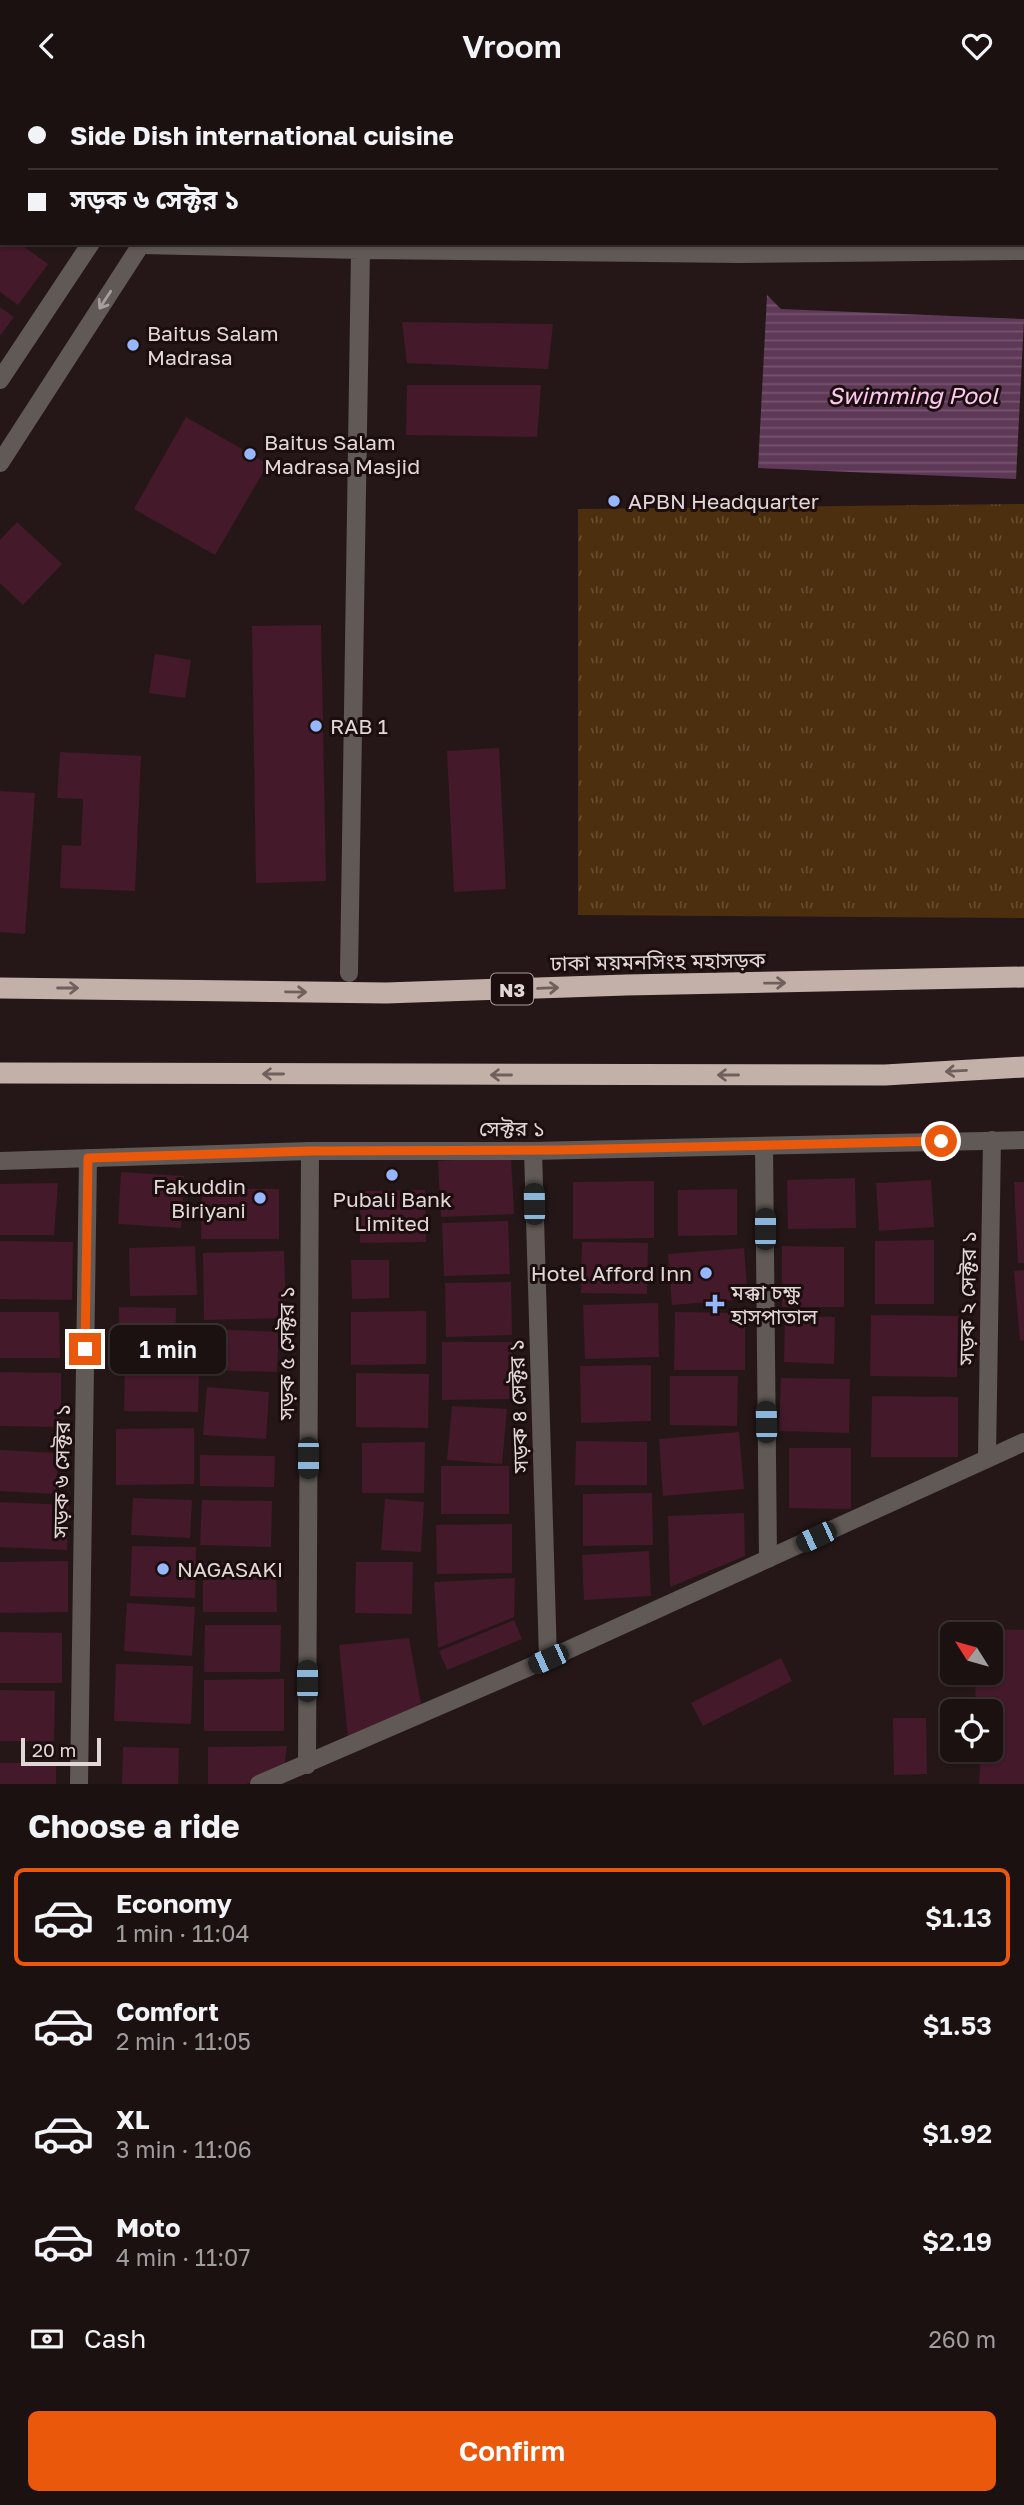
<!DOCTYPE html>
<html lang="en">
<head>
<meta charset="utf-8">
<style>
  :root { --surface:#1c1111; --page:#251a1a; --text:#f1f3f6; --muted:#a09d9f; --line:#3a3131; --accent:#ea580c }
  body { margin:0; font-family:"Golos Text","Noto Sans Bengali",sans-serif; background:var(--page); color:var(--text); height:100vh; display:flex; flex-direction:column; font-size:26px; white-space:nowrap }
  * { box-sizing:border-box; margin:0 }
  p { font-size:23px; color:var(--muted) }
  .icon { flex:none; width:38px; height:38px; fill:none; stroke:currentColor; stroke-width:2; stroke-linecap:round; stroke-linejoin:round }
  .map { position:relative; height:1693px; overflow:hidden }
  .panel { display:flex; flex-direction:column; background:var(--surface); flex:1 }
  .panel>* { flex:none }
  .top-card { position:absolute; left:0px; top:0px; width:1026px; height:154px; box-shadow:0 2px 5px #0004,0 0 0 2px var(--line); display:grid; align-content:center; height:154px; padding:0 28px; background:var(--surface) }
  .needle { width:46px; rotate:307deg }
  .tools { position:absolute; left:940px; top:1531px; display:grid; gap:14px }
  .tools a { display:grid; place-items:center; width:63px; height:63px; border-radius:10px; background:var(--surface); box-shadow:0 2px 5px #0004,0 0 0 2px var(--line); font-size:35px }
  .scale { position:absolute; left:21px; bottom:18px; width:80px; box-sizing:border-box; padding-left:7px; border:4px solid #e2d7d7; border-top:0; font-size:19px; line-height:24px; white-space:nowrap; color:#e2d7d7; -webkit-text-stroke:5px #1c0e0e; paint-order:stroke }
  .end { position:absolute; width:32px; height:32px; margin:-16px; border:9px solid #ea580c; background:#fff; box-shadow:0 0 0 4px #fff }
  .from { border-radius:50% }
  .bubble { position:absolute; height:49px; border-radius:10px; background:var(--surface); box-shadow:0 2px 5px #0004,0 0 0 2px var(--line); font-size:23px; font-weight:600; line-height:49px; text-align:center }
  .car { position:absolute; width:21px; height:42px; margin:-21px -10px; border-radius:9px; box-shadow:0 0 5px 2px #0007; background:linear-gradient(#222 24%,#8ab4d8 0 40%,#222 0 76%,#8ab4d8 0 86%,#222 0) }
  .top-card b { display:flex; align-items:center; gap:24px; height:66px; font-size:26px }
  .top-card b+b { border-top:2px solid var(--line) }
  .top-card i { width:18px; height:18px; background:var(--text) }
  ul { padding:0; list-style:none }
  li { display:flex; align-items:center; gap:21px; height:98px; margin:0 14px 10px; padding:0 14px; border:4px solid transparent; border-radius:10px }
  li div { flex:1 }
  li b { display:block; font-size:26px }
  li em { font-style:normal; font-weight:600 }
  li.current { border-color:var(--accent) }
  li>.icon { width:63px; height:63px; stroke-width:1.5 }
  h2 { padding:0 28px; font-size:32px; line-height:84px }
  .pay { display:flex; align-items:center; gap:18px; height:77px; padding:0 28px; font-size:26px }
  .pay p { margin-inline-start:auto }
  .action { display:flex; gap:14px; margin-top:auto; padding:14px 28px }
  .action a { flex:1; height:80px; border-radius:10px; background:var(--accent); color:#fff; font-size:28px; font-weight:600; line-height:80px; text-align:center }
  header { display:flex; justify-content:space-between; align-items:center; height:91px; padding:0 28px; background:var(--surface); font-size:32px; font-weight:600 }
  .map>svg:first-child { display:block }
  .park { fill:url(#park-tufts) }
  .water { fill:url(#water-rules) }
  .building { fill:#44192a }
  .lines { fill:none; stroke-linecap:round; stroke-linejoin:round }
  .street { stroke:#605956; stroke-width:18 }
  .highway { stroke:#c3b0a9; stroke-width:21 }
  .oneway { stroke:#a89e9d }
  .oneway2 { stroke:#705f5c }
  .route { stroke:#ea580c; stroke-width:9 }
  .poi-dot { fill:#96b6fd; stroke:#1c0e0e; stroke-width:2.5 }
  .labels { text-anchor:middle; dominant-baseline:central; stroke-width:6; stroke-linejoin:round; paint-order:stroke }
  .shield { fill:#1c0e0e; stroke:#a79b9b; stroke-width:2 }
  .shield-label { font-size:19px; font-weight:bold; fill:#e2d7d7 }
  .poi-label { font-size:21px; fill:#e2d7d7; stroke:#1c0e0e; text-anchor:start }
  .street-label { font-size:21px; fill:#e2d7d7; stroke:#1c0e0e }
  .water-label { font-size:23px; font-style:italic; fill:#fdc8f2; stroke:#1c0e0e }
</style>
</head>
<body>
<header><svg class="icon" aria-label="back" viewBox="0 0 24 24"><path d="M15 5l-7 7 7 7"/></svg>Vroom<svg class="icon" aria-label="heart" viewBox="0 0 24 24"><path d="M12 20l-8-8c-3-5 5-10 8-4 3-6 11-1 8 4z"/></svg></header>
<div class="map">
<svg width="1024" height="1693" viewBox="0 0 1024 1693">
  <defs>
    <pattern id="park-tufts" width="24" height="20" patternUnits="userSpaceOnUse" patternTransform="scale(1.75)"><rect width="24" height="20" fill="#4c2f0e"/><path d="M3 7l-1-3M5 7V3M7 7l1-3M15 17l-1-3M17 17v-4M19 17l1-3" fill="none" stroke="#664c30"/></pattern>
    <pattern id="water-rules" width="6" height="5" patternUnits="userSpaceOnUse" patternTransform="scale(1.75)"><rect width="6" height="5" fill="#5e3957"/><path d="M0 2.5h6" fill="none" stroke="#75556e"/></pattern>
  </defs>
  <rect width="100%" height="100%" fill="#251717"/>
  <!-- park -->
  <polygon class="park" points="1024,413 1024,827 578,824 578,418"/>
  <!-- water -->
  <polygon class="water" points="767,204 781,218 1024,228 1016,388 758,377"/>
  <!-- building -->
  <g class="building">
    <polygon points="0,152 19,152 48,173 18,214 0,201"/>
    <polygon points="0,216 14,226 0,245"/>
    <polygon points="402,231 553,233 548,278 407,272"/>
    <polygon points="407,294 541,294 537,346 406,344"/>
    <polygon points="186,326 268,373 215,464 134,418"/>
    <polygon points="17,431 62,473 23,514 0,492 0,449"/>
    <polygon points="321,534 326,790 256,792 252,535"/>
    <polygon points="155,563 191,569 185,607 149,602"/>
    <polygon points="499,657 506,798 454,801 447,660"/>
    <polygon points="60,661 141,665 135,800 60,797 62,754 81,755 83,708 57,707"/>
    <polygon points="0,700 35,702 25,843 0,841"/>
    <polygon points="511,1066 514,1123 441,1126 438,1070"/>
    <polygon points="121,1081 184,1085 181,1137 118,1133"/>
    <polygon points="855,1087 856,1137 788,1138 787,1089"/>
    <polygon points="931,1089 934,1136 879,1140 876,1092"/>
    <polygon points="654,1090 654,1147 573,1148 573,1091"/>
    <polygon points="1014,1091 1024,1091 1024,1172 1018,1172"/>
    <polygon points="58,1092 54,1144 0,1144 0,1093"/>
    <polygon points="202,1098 279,1098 279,1148 201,1148"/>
    <polygon points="737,1098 737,1144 678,1145 678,1099"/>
    <polygon points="425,1099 426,1151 360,1152 360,1100"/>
    <polygon points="508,1130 510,1183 444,1185 442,1132"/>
    <polygon points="934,1149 934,1213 875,1213 875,1150"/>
    <polygon points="0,1150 73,1151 72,1209 0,1208"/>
    <polygon points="582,1151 648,1152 647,1203 581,1202"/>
    <polygon points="195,1155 197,1204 130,1205 129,1157"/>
    <polygon points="782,1155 844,1156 844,1216 782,1216"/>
    <polygon points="744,1157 748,1208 672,1214 668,1163"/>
    <polygon points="284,1160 286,1227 204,1229 203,1162"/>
    <polygon points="351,1169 389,1169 389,1207 352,1208"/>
    <polygon points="1024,1179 1024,1249 1020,1250 1014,1180"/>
    <polygon points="511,1191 512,1244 446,1246 445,1192"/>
    <polygon points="658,1212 659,1266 585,1268 583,1214"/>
    <polygon points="119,1216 176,1217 175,1267 118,1266"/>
    <polygon points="426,1220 426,1273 351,1274 351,1221"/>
    <polygon points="0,1221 59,1221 60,1267 0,1267"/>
    <polygon points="675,1221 745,1222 745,1279 674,1279"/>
    <polygon points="871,1224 958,1225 957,1286 870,1285"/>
    <polygon points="785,1225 835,1226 834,1273 784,1271"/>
    <polygon points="210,1238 279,1241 277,1281 209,1279"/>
    <polygon points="442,1251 512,1251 512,1308 442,1309"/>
    <polygon points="651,1274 651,1330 581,1332 580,1275"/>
    <polygon points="125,1275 199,1276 198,1321 124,1320"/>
    <polygon points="0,1281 61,1282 61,1336 0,1335"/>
    <polygon points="356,1282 429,1283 428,1337 356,1336"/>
    <polygon points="670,1285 738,1285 737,1335 670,1334"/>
    <polygon points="781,1287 850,1288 849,1342 779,1340"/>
    <polygon points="207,1296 269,1301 266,1348 203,1344"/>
    <polygon points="872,1305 958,1306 958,1366 871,1366"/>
    <polygon points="452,1315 507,1318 502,1373 447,1369"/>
    <polygon points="194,1337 194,1393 116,1394 116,1338"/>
    <polygon points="739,1341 744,1398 663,1405 659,1348"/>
    <polygon points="576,1350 647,1351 647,1394 575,1394"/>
    <polygon points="425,1351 424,1402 362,1402 362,1352"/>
    <polygon points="789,1357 851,1357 851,1418 789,1417"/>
    <polygon points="0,1359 58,1362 56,1403 0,1400"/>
    <polygon points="200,1364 275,1365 274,1396 200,1395"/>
    <rect x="441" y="1375" width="68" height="48"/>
    <polygon points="652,1402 653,1454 583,1455 583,1403"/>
    <polygon points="133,1407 192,1409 190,1447 131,1444"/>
    <polygon points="385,1408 424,1411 421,1461 381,1459"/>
    <polygon points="202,1409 272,1410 271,1456 200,1454"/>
    <polygon points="0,1411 69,1414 67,1459 0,1456"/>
    <polygon points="744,1422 745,1465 670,1496 668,1425"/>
    <polygon points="512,1433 512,1482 437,1483 436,1434"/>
    <polygon points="132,1455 196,1456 195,1507 130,1505"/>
    <polygon points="649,1460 651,1505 584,1509 582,1464"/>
    <polygon points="68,1470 68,1521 0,1522 0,1471"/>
    <polygon points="356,1471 413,1471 412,1523 355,1522"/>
    <polygon points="203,1472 276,1472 277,1521 203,1521"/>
    <polygon points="515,1487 514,1526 438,1557 434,1491"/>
    <polygon points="127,1512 195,1516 192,1565 124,1560"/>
    <polygon points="514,1529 522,1548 447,1579 439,1560"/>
    <polygon points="205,1534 281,1534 280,1581 204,1581"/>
    <polygon points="978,1538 1024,1539 1024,1693 979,1693 981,1659 990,1659 990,1620 975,1620 976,1582 990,1582 990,1544 977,1544"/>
    <polygon points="0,1541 62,1542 62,1592 0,1592"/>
    <polygon points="409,1547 422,1618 348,1647 339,1554"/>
    <polygon points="781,1567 792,1590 703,1635 691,1612"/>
    <polygon points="116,1573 193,1575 191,1633 114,1630"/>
    <polygon points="284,1588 284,1640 204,1640 204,1589"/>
    <polygon points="0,1599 55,1600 54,1650 0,1650"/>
    <polygon points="893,1627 926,1627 927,1683 894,1684"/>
    <polygon points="287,1655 284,1680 246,1693 208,1693 208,1656"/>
    <polygon points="123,1656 179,1657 178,1693 122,1693"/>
    <rect x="0" y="1672" width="56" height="21"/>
  </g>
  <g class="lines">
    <!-- street -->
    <g class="street">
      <polyline points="56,0 59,2"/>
      <polyline points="196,2 197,0"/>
      <polyline points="249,2 250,0"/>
      <polyline points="142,154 360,159 349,882 361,159 741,163 1024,160"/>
      <polyline points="0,289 91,152"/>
      <polyline points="0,372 142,152"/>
      <polyline points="764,1056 768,1468"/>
      <polyline points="533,1060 548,1568"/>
      <polyline points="0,1070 310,1060 533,1060 1024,1049"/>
      <polyline points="987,1366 992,1049"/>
      <polyline points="307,1674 310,1060"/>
      <polyline points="79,1693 88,1067"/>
      <polyline points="259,1693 548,1568 1024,1351"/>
    </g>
    <!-- highway -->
    <g class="highway">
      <polyline points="0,897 386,902 626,894 1024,886"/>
      <polyline points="0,982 885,984 1024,976"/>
    </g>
  </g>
  <!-- one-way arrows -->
  <defs><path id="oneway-shaft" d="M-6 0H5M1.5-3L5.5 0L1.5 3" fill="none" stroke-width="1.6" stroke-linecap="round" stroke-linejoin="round" transform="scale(1.75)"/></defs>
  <use class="oneway" href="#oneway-shaft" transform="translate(105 209) rotate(123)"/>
  <g class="oneway2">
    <use href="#oneway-shaft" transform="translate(775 892) rotate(-1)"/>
    <use href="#oneway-shaft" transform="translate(68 897)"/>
    <use href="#oneway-shaft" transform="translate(548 897) rotate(-2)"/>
    <use href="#oneway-shaft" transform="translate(296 901) rotate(1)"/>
    <use href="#oneway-shaft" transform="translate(956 980) rotate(177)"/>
    <use href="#oneway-shaft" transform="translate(273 983) rotate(-180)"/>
    <use href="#oneway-shaft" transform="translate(501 984) rotate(-180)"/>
    <use href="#oneway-shaft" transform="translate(728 984) rotate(180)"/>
  </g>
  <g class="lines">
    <!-- route -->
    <polyline class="route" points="85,1258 88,1067 310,1060 559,1059 941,1050"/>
  </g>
  <!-- markers -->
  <g class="poi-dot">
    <circle cx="133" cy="254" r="7"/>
    <circle cx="250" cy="363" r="7"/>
    <circle cx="614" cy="410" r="7"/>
    <circle cx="316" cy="635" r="7"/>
    <circle cx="392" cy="1084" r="7"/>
    <circle cx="260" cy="1107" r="7"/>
    <circle cx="706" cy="1182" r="7"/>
    <path d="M711.5 1202.5h7v7h7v7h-7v7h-7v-7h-7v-7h7z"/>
    <circle cx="163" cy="1478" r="7"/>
  </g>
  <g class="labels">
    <!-- shield labels -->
    <rect class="shield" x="491" y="882.5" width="42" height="31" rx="5"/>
    <g class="shield-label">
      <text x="512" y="898">N3</text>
    </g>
    <!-- poi labels -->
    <g class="poi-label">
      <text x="147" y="242">Baitus Salam<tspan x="147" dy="24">Madrasa</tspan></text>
      <text x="264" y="351">Baitus Salam<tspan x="264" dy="24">Madrasa Masjid</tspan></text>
      <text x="628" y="410">APBN Headquarter</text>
      <text x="330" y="635">RAB 1</text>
      <text x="246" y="1095" text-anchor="end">Fakuddin<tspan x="246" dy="24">Biriyani</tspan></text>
      <text x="392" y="1108" text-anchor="middle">Pubali Bank<tspan x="392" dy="24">Limited</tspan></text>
      <text x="692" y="1182" text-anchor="end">Hotel Afford Inn</text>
      <text x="731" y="1201">মক্কা চক্ষু<tspan x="731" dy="24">হাসপাতাল</tspan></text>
      <text x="177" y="1478">NAGASAKI</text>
    </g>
    <!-- street labels -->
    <g class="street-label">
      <text transform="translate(658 870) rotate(-1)">ঢাকা ময়মনসিংহ মহাসড়ক</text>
      <text x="512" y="1037">সেক্টর ১</text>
      <text transform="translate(967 1207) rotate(-89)">সড়ক ২ সেক্টর ১</text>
      <text transform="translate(286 1262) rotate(-90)">সড়ক ৫ সেক্টর ১</text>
      <text transform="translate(518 1315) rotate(-92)">সড়ক ৪ সেক্টর ১</text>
      <text transform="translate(61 1380) rotate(-89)">সড়ক ৬ সেক্টর ১</text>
    </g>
    <!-- water labels -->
    <g class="water-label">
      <text x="913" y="304">Swimming Pool</text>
    </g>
  </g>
</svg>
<div class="tools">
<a><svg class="needle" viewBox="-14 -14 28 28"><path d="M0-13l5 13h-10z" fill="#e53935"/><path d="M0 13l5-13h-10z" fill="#a09d9f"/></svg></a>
<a><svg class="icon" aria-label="locate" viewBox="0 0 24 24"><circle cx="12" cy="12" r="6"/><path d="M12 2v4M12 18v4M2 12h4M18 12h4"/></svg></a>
</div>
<div class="scale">20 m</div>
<i class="end from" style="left:941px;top:1050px"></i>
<i class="end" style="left:85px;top:1258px"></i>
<div class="bubble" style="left:110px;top:1234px;width:116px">1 min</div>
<i class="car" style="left:534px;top:1113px;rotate:359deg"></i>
<i class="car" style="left:765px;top:1138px;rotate:0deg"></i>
<i class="car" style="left:766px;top:1331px;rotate:359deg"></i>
<i class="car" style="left:308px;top:1367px;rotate:180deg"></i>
<i class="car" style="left:816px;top:1446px;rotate:245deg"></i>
<i class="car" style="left:548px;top:1568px;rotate:246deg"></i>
<i class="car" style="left:307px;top:1590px;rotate:0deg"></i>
<div class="top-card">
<b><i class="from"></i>Side Dish international cuisine</b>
<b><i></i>সড়ক ৬ সেক্টর ১</b>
</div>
</div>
<section class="panel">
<h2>Choose a ride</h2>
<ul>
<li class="current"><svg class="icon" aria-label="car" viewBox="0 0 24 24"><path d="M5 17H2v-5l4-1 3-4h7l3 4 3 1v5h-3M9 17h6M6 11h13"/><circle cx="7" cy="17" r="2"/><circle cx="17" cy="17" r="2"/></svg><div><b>Economy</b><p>1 min · 11:04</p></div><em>$1.13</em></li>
<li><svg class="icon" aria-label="car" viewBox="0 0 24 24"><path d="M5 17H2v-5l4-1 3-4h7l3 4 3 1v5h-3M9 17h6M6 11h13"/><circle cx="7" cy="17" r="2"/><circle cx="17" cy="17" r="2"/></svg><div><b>Comfort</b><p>2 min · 11:05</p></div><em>$1.53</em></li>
<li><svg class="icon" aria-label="car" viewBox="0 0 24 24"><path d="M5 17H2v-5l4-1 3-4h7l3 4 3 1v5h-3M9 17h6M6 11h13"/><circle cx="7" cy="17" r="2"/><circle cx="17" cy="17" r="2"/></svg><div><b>XL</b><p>3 min · 11:06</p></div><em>$1.92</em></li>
<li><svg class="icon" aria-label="car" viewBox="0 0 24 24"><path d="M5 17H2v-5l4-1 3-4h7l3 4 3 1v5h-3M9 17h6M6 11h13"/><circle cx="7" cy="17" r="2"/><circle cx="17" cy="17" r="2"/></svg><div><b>Moto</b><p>4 min · 11:07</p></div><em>$2.19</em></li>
</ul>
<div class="pay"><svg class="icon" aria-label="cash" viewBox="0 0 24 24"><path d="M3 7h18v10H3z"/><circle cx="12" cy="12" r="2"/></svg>Cash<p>260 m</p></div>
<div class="action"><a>Confirm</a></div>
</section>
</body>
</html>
